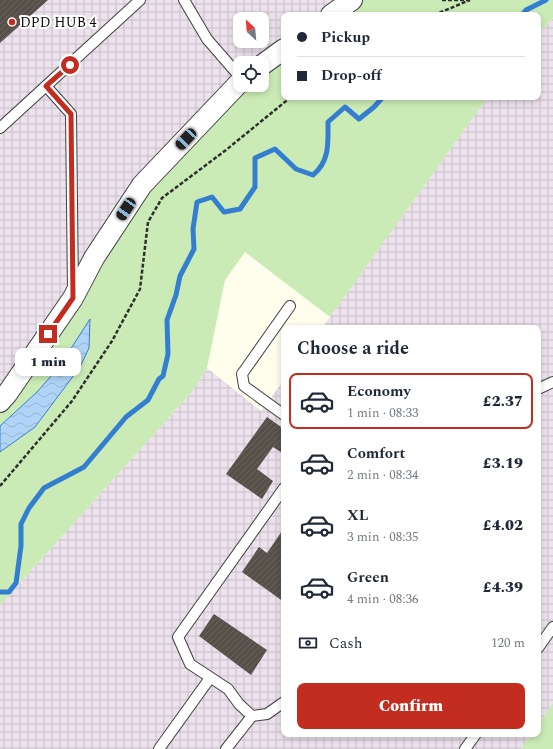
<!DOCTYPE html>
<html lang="en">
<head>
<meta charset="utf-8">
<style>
  :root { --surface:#fff; --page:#f6f6f7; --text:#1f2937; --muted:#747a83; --line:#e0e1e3; --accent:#c22d20 }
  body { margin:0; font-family:Spectral,serif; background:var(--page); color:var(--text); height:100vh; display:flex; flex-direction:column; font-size:15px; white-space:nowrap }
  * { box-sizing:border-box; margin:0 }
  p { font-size:13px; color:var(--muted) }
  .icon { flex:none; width:22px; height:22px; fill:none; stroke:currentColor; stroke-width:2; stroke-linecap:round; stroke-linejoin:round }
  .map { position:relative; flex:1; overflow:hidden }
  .sheet { position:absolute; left:281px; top:325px; width:260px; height:412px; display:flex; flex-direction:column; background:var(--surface); border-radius:8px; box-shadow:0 2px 6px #0003 }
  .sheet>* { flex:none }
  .guide { position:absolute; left:281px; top:12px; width:260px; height:88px; border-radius:8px; box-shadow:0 2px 6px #0003; display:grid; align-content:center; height:88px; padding:0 16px; background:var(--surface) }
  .needle { width:26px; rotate:334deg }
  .buttons { position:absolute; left:233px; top:12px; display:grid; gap:8px }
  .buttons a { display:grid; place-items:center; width:36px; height:36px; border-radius:8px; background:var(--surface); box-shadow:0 2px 6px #0003; font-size:20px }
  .end { position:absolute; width:18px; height:18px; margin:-9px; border:5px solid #c22d20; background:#fff; box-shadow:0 0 0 2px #fff }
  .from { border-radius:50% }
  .bubble { position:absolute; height:28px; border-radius:8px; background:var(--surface); box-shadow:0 2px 6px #0003; font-size:13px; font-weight:800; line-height:28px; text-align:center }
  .car { position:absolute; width:12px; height:24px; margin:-12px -6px; border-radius:5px; box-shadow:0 0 3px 1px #0007; background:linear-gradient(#222 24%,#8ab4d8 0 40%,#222 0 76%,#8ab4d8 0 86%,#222 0) }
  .guide b { display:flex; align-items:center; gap:14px; height:38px; font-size:15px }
  .guide b+b { border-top:1px solid var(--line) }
  .guide i { width:10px; height:10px; background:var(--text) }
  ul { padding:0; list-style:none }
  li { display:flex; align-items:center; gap:12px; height:56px; margin:0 8px 6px; padding:0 8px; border:2px solid transparent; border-radius:8px }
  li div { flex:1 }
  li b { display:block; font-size:15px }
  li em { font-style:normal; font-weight:800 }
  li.on { border-color:var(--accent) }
  li>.icon { width:36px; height:36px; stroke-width:1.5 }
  h2 { padding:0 16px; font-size:18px; line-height:48px }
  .pay { display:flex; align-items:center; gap:10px; height:44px; padding:0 16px; font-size:15px }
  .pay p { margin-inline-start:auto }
  .cta { display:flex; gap:8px; margin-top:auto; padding:8px 16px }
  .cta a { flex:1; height:46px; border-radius:8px; background:var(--accent); color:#fff; font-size:16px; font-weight:800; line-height:46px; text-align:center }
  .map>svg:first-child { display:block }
  .industrial { fill:url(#industrial-grid); fill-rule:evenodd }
  .grass { fill:#caebb5 }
  .water { fill:url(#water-waves); stroke:#347ed2 }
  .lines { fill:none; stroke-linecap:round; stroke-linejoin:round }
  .stream { stroke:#347ed2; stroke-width:5 }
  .building { fill:url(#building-hatch) }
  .lane-casing { stroke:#404040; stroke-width:12 }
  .street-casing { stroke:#404040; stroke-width:22 }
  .path { stroke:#2f2f2f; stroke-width:2.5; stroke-dasharray:4 2; stroke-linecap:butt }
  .lane { stroke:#fff; stroke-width:10 }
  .street { stroke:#fff; stroke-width:20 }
  .route { stroke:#c22d20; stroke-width:5 }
  .poi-dot { fill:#c22d20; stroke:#fff; stroke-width:1.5 }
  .labels { text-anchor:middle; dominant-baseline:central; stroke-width:4; stroke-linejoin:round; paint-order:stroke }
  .poi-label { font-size:14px; fill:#0d0d0d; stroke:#fff; text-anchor:start }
</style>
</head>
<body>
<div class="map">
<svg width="553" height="749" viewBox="0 0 553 749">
  <defs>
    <pattern id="industrial-grid" width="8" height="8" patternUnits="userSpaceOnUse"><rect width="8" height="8" fill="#ece1ec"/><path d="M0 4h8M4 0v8" fill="none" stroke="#c9c0c9"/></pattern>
    <pattern id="water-waves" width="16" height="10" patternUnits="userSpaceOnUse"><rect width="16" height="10" fill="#b0d4f8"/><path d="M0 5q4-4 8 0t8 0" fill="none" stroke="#96b5d3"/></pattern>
    <pattern id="building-hatch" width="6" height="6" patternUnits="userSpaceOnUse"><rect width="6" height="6" fill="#565049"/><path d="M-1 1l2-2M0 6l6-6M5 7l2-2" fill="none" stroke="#69645f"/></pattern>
  </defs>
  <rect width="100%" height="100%" fill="#fffeed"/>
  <!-- industrial -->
  <g class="industrial">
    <path d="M 0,0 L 352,0 L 331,15 L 284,15 L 284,49 L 262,63 L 240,63 L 240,82 L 0,402 ZM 240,19 L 262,19 L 262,41 L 240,41 Z"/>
    <polygon points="553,18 553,703 538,725 538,328 322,328 488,97 538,97 538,34"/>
    <polygon points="207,368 261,411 284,380 284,734 532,734 521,749 0,749 0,605 191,393"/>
  </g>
  <!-- grass -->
  <g class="grass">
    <polygon points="351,0 553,0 553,18 538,34 538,15 331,15"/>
    <polygon points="284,49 284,97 488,97 330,317 245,252 225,280 207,368 191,393 0,605 0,402 142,185 240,85 262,85 262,65"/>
    <polygon points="553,703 553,749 521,749 532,734 538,734 538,725"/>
  </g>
  <!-- water -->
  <polygon class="water" points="90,319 89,348 80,367 35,427 0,452 0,426 37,392 59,367"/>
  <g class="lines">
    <!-- stream -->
    <g class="stream">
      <polyline points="522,15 526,10 546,0"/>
      <path d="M 0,592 L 9,592 L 16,583 L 21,546 L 21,524 L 29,508 L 44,488 L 84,467 L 126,417 L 148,400 L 159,379 L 163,376 L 168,354 L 167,320 L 176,295 L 180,276 L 194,249 L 193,229 L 197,202 L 212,197 L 224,212 L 240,209 L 255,187 L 255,158 L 275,149 L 296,169 L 313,175 C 330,161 328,143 328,122 L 345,107 L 359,119 L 374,107 L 383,97"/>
    </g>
  </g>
  <!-- building -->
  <g class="building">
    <polygon points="0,0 48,0 0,43"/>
    <polygon points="267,417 284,429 284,454 273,447 257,469 273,481 262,499 226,474"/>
    <polygon points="284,528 284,602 242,572 259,547 267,553"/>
    <polygon points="214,614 267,650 251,675 199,636"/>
  </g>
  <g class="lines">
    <!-- lane casing -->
    <g class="lane-casing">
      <g id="lane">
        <polyline points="184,0 207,39 240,77"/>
        <polyline points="46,86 71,114 73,291"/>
        <polyline points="0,128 140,0"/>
        <polyline points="538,389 553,382"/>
        <polyline points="284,415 244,386 242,374 290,306"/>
        <polyline points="284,488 178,637 190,664 228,689 239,704 252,716 267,714 284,702"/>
        <polyline points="538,648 553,627"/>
        <polyline points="159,749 210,678"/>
        <polyline points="226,749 252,716"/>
        <polyline points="465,749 476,734"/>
      </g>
    </g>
    <!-- street casing -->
    <g class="street-casing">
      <g id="street">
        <polyline points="331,15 352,0"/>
        <polyline points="262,65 284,49"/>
        <polyline points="0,402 7,394 73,298 94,258 142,185 240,82"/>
      </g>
    </g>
    <!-- path -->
    <g class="path">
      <polyline points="442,0 467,0"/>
      <polyline points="434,15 470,0"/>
      <polyline points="0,486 72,401 112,341 140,289 148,222 162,198 226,150 291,97"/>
    </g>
    <!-- lane -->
    <use href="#lane" class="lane"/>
    <!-- street -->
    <use href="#street" class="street"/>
  </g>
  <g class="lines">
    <!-- route -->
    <polyline class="route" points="48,334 73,298 71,114 46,86 70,65"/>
  </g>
  <!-- markers -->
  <circle class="poi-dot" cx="12" cy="22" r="4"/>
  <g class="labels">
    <!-- poi labels -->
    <g class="poi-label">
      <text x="20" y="22">DPD HUB 4</text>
    </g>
  </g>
</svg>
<div class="buttons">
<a><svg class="needle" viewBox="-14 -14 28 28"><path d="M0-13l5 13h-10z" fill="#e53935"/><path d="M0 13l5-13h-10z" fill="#747a83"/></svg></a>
<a><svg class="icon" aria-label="locate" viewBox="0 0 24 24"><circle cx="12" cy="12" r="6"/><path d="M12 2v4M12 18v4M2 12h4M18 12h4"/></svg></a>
</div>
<i class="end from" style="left:70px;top:65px"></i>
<i class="end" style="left:48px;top:334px"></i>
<div class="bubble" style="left:15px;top:348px;width:66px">1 min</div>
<i class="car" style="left:186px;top:139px;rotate:223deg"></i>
<i class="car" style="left:126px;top:209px;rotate:214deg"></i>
<div class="guide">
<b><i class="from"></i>Pickup</b>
<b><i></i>Drop-off</b>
</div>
<section class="sheet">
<h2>Choose a ride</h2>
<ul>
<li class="on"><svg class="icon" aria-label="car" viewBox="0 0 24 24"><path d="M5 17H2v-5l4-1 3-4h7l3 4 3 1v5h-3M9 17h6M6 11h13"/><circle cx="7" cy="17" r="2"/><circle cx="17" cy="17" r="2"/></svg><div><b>Economy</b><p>1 min · 08:33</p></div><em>£2.37</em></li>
<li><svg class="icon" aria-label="car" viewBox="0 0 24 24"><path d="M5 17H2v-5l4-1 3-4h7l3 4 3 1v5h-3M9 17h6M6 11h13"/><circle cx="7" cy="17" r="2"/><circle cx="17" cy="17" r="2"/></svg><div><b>Comfort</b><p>2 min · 08:34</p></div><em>£3.19</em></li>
<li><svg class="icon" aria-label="car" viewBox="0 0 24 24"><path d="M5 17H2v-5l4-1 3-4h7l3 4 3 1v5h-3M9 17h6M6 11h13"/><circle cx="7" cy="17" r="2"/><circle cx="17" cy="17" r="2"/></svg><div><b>XL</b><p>3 min · 08:35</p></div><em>£4.02</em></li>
<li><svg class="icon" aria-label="car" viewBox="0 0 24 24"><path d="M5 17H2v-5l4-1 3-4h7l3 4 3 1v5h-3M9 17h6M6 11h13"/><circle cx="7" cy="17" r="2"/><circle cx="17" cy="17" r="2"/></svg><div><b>Green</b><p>4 min · 08:36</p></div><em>£4.39</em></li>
</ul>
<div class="pay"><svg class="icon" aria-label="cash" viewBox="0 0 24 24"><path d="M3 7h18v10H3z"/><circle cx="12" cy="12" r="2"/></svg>Cash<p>120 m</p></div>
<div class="cta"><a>Confirm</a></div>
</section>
</div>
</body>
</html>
